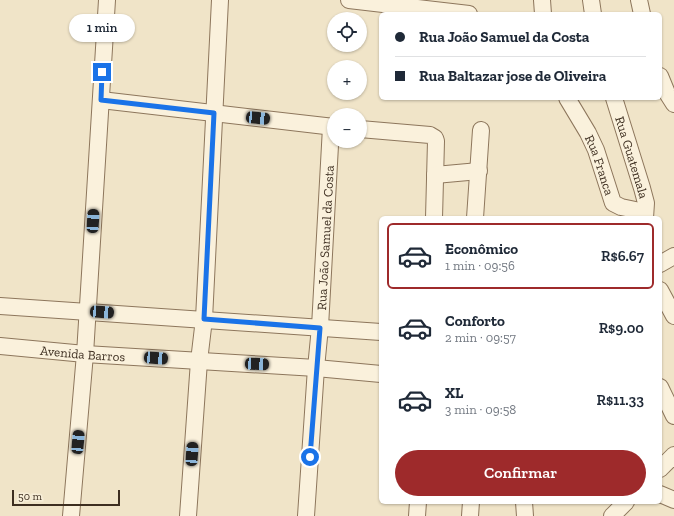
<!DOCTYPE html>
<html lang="pt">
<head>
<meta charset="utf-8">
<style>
  :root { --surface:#fff; --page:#f2f2f3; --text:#1f2937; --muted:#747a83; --line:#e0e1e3; --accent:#9e2a2b }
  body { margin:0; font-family:"Zilla Slab",serif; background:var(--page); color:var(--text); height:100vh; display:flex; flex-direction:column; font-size:15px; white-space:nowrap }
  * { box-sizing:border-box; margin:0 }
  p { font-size:13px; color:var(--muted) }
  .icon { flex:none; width:22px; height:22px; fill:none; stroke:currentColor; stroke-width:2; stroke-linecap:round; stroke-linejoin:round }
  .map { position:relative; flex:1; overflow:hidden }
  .panel { position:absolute; left:379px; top:216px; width:283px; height:288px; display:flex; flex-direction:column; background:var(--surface); border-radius:6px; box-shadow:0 1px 3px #0004 }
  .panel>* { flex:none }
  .guide { position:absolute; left:379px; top:12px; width:283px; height:88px; border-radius:6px; box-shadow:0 1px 3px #0004; display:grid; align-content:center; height:88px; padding:0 16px; background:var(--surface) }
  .controls { position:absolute; left:327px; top:12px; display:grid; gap:8px }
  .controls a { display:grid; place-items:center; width:40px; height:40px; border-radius:50%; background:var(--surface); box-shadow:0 1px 3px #0004; font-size:20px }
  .scale { position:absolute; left:12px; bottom:10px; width:108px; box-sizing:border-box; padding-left:4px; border:2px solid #3d2e20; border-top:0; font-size:11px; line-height:14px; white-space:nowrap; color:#3d2e20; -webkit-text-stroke:3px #f7eed8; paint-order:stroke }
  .end { position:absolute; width:18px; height:18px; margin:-9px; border:5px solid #1a73e8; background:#fff; box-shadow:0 0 0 2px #fff }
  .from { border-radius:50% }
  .bubble { position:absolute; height:28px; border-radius:14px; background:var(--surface); box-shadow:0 1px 3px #0004; font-size:13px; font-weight:600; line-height:28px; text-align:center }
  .car { position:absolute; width:12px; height:24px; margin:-12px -6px; border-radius:5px; box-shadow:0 0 3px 1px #0007; background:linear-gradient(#222 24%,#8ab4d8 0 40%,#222 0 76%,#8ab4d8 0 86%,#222 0) }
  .guide b { display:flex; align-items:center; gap:14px; height:38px; font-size:15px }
  .guide b+b { border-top:1px solid var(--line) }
  .guide i { width:10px; height:10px; background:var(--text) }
  ul { padding:7px 0 0; list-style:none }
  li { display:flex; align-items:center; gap:12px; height:66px; margin:0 8px 6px; padding:0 8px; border:2px solid transparent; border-radius:6px }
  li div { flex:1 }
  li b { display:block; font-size:15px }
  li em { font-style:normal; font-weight:600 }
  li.current { border-color:var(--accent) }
  li>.icon { width:36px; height:36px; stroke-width:1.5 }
  .cta { display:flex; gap:8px; margin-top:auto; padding:8px 16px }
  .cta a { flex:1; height:46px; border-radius:24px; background:var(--accent); color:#fff; font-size:16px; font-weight:600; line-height:46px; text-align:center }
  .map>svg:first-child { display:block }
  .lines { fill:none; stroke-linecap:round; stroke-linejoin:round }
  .minor-casing { stroke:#8d765c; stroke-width:18 }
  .minor { stroke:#faf1dc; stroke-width:16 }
  .route { stroke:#1a73e8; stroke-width:5 }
  .labels { text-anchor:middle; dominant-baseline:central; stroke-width:4; stroke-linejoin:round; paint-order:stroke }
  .street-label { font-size:13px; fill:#3d2e20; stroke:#f7eed8 }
</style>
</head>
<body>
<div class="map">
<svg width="674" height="516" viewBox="0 0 674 516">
  <rect width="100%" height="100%" fill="#f0e4c8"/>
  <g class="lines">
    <!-- minor casing -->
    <g class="minor-casing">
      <g id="minor">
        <polyline points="349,0 469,14"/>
        <polyline points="542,0 543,14"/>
        <polyline points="591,0 593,14"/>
        <polyline points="639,0 642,14"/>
        <polyline points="660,76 667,93 674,104"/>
        <path id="s1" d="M 567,98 L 588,133 L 596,150 L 613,203 L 621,207 L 645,212"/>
        <path id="s2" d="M 614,98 L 642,188 L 646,203 L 645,218"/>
        <polyline points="101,100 334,127"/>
        <polyline points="360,129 430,135 435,138 436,141 434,218"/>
        <polyline points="435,175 479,171"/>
        <polyline points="475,218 481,130"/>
        <polyline points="660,264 674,256"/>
        <polyline points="660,290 674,316"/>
        <polyline points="0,306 381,332"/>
        <path id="s3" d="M 0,346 L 85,354 L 316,368 L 381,374"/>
        <polyline points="660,387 674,416"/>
        <polyline points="660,469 674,455"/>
        <polyline points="660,494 674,500"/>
        <polyline points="524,502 525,516"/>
        <polyline points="71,516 85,354 107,0"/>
        <polyline points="188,516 199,361 204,319 220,0"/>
        <path id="s4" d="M 306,516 L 316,368 L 320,327 L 331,127"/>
        <polyline points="417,516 418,502"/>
        <polyline points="470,516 471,502"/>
        <polyline points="612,516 626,502"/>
      </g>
    </g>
    <!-- minor -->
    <use href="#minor" class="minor"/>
  </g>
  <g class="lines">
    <!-- route -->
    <polyline class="route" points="102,72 101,100 214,113 204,319 320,328 310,457"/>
  </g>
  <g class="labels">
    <!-- street labels -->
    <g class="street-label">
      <text stroke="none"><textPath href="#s2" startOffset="62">Rua Guatemala</textPath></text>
      <text stroke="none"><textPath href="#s1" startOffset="75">Rua Franca</textPath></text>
      <text stroke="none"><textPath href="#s4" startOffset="279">Rua João Samuel da Costa</textPath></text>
      <text stroke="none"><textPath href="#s3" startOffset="83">Avenida Barros</textPath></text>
    </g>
  </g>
</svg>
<div class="controls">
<a><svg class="icon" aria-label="locate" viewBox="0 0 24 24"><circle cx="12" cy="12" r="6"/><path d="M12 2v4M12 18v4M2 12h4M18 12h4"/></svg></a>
<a>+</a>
<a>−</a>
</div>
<div class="scale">50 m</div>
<i class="end from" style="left:310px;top:457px"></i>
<i class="end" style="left:102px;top:72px"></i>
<div class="bubble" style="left:69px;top:14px;width:66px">1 min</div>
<i class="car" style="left:258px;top:118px;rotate:96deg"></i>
<i class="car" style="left:93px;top:221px;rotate:3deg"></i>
<i class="car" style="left:102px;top:312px;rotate:94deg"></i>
<i class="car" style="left:156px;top:358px;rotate:94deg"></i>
<i class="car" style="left:257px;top:364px;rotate:93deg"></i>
<i class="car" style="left:78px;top:442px;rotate:5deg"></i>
<i class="car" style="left:192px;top:454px;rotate:4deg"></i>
<div class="guide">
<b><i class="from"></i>Rua João Samuel da Costa</b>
<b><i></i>Rua Baltazar jose de Oliveira</b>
</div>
<section class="panel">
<ul>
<li class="current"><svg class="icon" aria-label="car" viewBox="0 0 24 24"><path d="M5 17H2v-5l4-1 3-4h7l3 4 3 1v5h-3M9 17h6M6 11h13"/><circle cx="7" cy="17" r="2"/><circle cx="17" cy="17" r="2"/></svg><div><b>Econômico</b><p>1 min · 09:56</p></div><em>R$6.67</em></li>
<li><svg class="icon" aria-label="car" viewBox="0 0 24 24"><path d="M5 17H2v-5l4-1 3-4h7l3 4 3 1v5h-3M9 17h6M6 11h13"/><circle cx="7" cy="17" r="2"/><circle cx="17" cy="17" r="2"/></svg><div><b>Conforto</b><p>2 min · 09:57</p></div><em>R$9.00</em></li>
<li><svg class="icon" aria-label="car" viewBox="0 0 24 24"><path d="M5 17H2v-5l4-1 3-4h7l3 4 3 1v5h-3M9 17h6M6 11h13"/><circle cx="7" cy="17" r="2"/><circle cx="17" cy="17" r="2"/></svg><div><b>XL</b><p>3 min · 09:58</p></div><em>R$11.33</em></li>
</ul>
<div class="cta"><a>Confirmar</a></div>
</section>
</div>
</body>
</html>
